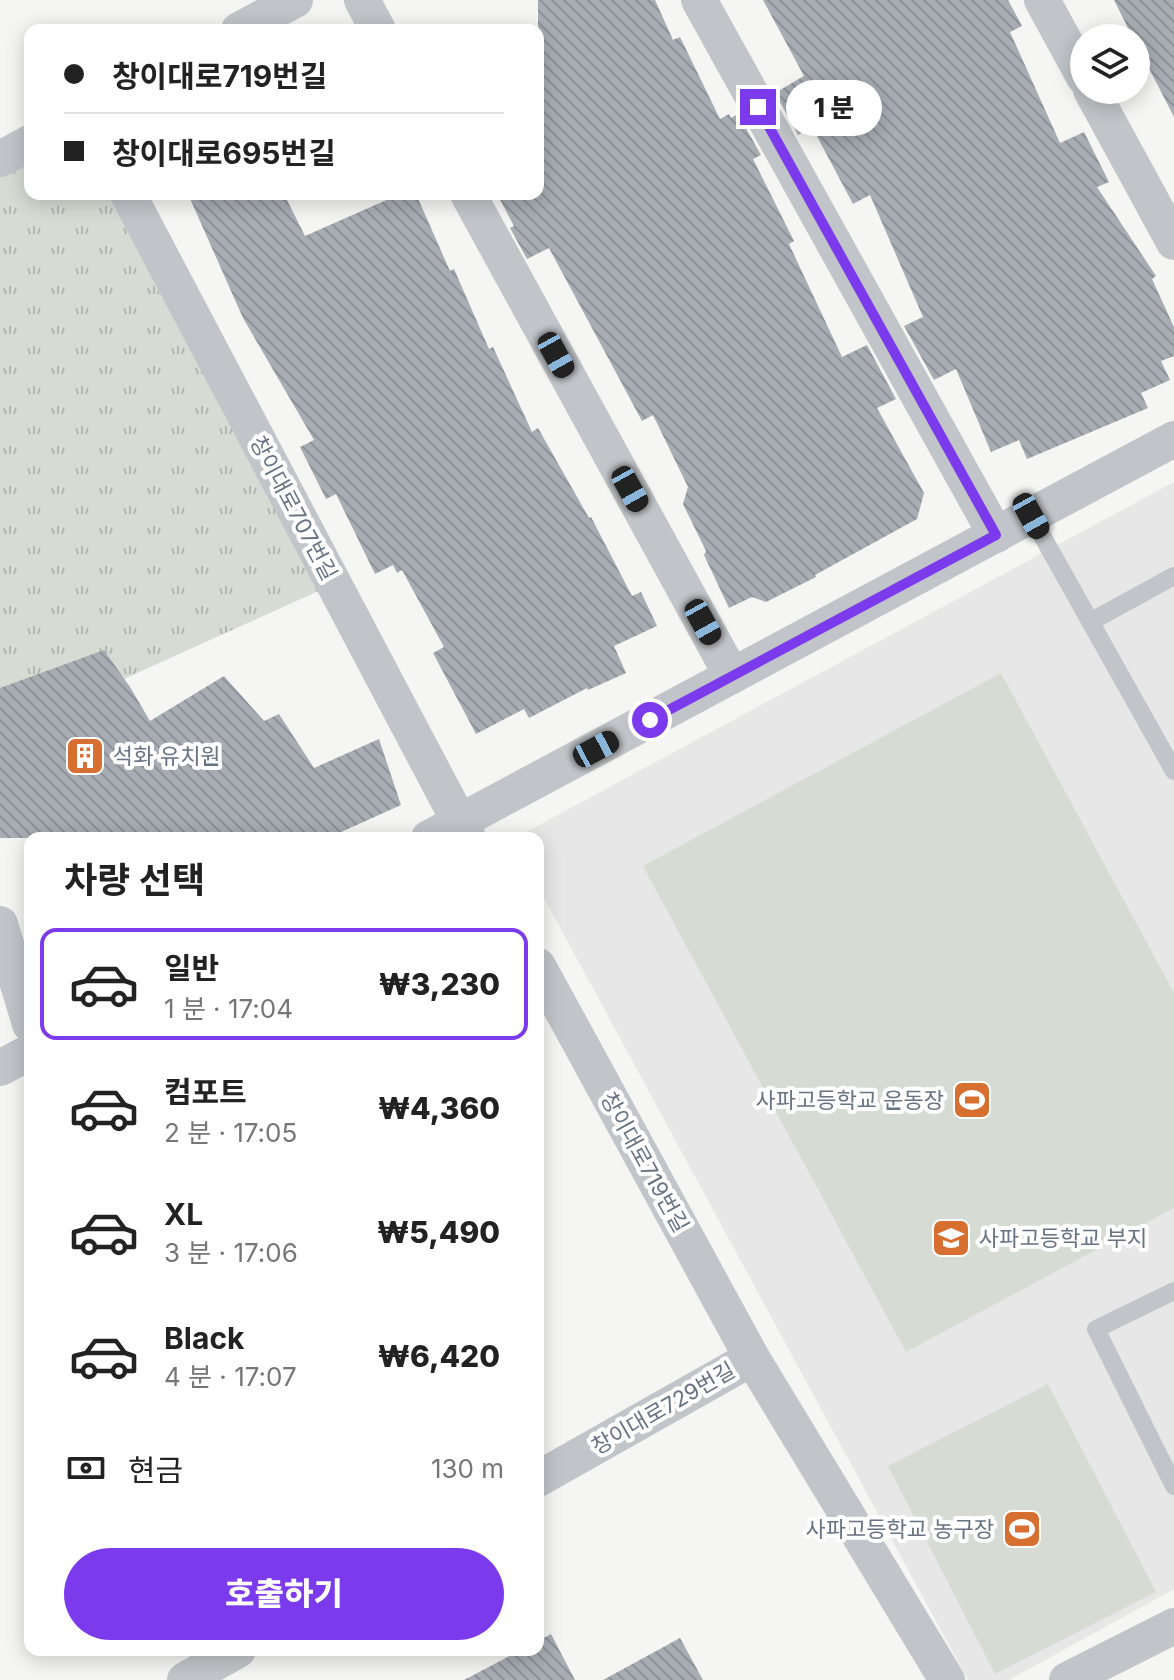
<!DOCTYPE html>
<html lang="ko">
<head>
<meta charset="utf-8">
<style>
  :root { --surface:#fff; --page:#f2f2f2; --text:#222; --muted:#767676; --line:#e0e0e0; --accent:#7c3aed }
  body { margin:0; font-family:Inter,"Noto Sans KR",sans-serif; background:var(--page); color:var(--text); height:100vh; display:flex; flex-direction:column; font-size:30px; white-space:nowrap }
  * { box-sizing:border-box; margin:0 }
  p { font-size:26px; color:var(--muted) }
  .icon { flex:none; width:44px; height:44px; fill:none; stroke:currentColor; stroke-width:2; stroke-linecap:round; stroke-linejoin:round }
  .map { position:relative; flex:1; overflow:hidden }
  .details { position:absolute; left:24px; top:832px; width:520px; height:824px; display:flex; flex-direction:column; background:var(--surface); border-radius:16px; box-shadow:0 4px 20px #0003 }
  .details>* { flex:none }
  .hud { position:absolute; left:24px; top:24px; width:520px; height:176px; border-radius:16px; box-shadow:0 4px 20px #0003; display:grid; align-content:center; height:176px; padding:0 40px; background:var(--surface) }
  .tools { position:absolute; left:1070px; top:24px; display:grid; gap:16px }
  .tools a { display:grid; place-items:center; width:80px; height:80px; border-radius:50%; background:var(--surface); box-shadow:0 4px 20px #0003; font-size:40px }
  .end { position:absolute; width:36px; height:36px; margin:-18px; border:10px solid #7c3aed; background:#fff; box-shadow:0 0 0 4px #fff }
  .from { border-radius:50% }
  .bubble { position:absolute; height:56px; border-radius:28px; background:var(--surface); box-shadow:0 4px 20px #0003; font-size:26px; font-weight:800; line-height:56px; text-align:center }
  .car { position:absolute; width:24px; height:48px; margin:-24px -12px; border-radius:10px; box-shadow:0 0 6px 2px #0007; background:linear-gradient(#222 24%,#8ab4d8 0 40%,#222 0 76%,#8ab4d8 0 86%,#222 0) }
  .hud b { display:flex; align-items:center; gap:28px; height:76px; font-size:30px }
  .hud b+b { border-top:2px solid var(--line) }
  .hud i { width:20px; height:20px; background:var(--text) }
  ul { padding:0; list-style:none }
  li { display:flex; align-items:center; gap:24px; height:112px; margin:0 16px 12px; padding:0 24px; border:4px solid transparent; border-radius:16px }
  li div { flex:1 }
  li b { display:block; font-size:30px }
  li em { font-style:normal; font-weight:800 }
  li.current { border-color:var(--accent) }
  li>.icon { width:72px; height:72px; stroke-width:1.5 }
  h2 { padding:0 40px; font-size:36px; line-height:96px }
  .pay { display:flex; align-items:center; gap:20px; height:88px; padding:0 40px; font-size:30px }
  .pay p { margin-inline-start:auto }
  .cta { display:flex; gap:16px; margin-top:auto; padding:16px 40px }
  .cta a { flex:1; height:92px; border-radius:48px; background:var(--accent); color:#fff; font-size:32px; font-weight:800; line-height:92px; text-align:center }
  .map>svg:first-child { display:block }
  .built { fill:#e6e7e6 }
  .park { fill:url(#park-tufts) }
  .pitch { fill:#d6dcd4 }
  .building { fill:url(#building-back-hatch) }
  .lines { fill:none; stroke-linecap:round; stroke-linejoin:round }
  .service { stroke:#c1c4c8; stroke-width:18 }
  .minor { stroke:#c1c4c8; stroke-width:36 }
  .route { stroke:#7c3aed; stroke-width:10 }
  .labels { text-anchor:middle; dominant-baseline:central; stroke-width:8; stroke-linejoin:round; paint-order:stroke }
  .street-label { font-size:22px; fill:#677282; stroke:#fff }
  .poi-label { font-size:22px; fill:#677282; stroke:#fff; text-anchor:start }
</style>
</head>
<body>
<div class="map">
<svg width="1174" height="1680" viewBox="0 0 1174 1680">
  <defs>
    <pattern id="park-tufts" width="24" height="20" patternUnits="userSpaceOnUse" patternTransform="scale(2)"><rect width="24" height="20" fill="#d6dcd4"/><path d="M3 7l-1-3M5 7V3M7 7l1-3M15 17l-1-3M17 17v-4M19 17l1-3" fill="none" stroke="#b1b7b1"/></pattern>
    <pattern id="building-back-hatch" width="6" height="6" patternUnits="userSpaceOnUse" patternTransform="scale(2)"><rect width="6" height="6" fill="#a8adb4"/><path d="M-1 5l2 2M0 0l6 6M5-1l2 2" fill="none" stroke="#8d9198"/></pattern>
  </defs>
  <rect width="100%" height="100%" fill="#f5f6f3"/>
  <!-- built -->
  <polygon class="built" points="1174,482 1174,1589 1009,1680 968,1680 538,887 538,838 515,838"/>
  <!-- park -->
  <polygon class="park" points="30,143 30,194 128,194 334,584 0,735 0,159"/>
  <!-- pitch -->
  <g class="pitch">
    <polygon points="1001,673 1174,993 1174,1208 906,1352 643,866"/>
    <polygon points="1048,1384 1156,1592 995,1674 888,1466"/>
  </g>
  <!-- building -->
  <g class="building">
    <polygon points="538,0 655,0 673,40 680,37 720,119 729,114 731,118 738,114 761,155 753,159 794,241 789,244 842,357 867,345 896,399 877,408 924,493 917,519 815,575 816,577 766,602 752,597 729,608 704,555 706,551 683,504 688,487 653,415 642,421 549,248 527,259 510,228 514,226 497,194 538,194"/>
    <polygon points="763,0 1008,0 1022,26 1010,32 1060,143 1084,132 1109,182 1097,187 1156,276 1152,279 1174,327 1174,356 1161,361 1170,380 1141,393 1148,408 1027,459 1019,440 991,452 956,369 934,380 904,326 923,317 870,195 853,204 812,127 798,135 775,93 804,76"/>
    <polygon points="1114,0 1174,0 1174,117 1136,43 1136,38 1133,38"/>
    <polygon points="188,194 284,194 305,236 400,194 416,194 450,271 454,269 489,349 493,347 532,432 538,428 589,518 591,517 632,596 641,592 657,626 614,646 626,673 588,690 587,688 529,718 524,709 476,734 433,653 444,647 402,570 397,573 393,565 375,574 336,494 326,499 300,447 314,440 243,318"/>
    <polygon points="104,650 130,687 150,721 224,676 264,721 279,714 314,768 379,739 401,805 328,838 0,838 0,688"/>
    <polygon points="551,1634 575,1680 464,1680 521,1650 538,1650 538,1641"/>
    <polygon points="680,1638 703,1680 603,1680"/>
  </g>
  <g class="lines">
    <!-- service -->
    <g class="service">
      <polyline points="1031,516 1174,771"/>
      <polyline points="1090,622 1174,576"/>
      <polyline points="1174,1291 1096,1329 1174,1486"/>
    </g>
    <!-- minor -->
    <g class="minor">
      <polyline points="362,0 378,30"/>
      <polyline points="699,0 996,535"/>
      <polyline points="1042,0 1084,77"/>
      <polyline points="239,30 295,0"/>
      <polyline points="1091,90 1174,242"/>
      <polyline points="0,159 30,143"/>
      <polyline points="128,194 468,838"/>
      <polyline points="468,194 732,676"/>
      <polyline points="429,838 1174,439"/>
      <polyline points="0,924 30,1024"/>
      <polyline points="538,966 752,1358 947,1680"/>
      <polyline points="0,1068 30,1052"/>
      <polyline points="538,1479 752,1358"/>
      <polyline points="185,1680 238,1650"/>
      <polyline points="1067,1680 1174,1626"/>
    </g>
  </g>
  <g class="lines">
    <!-- route -->
    <polyline class="route" points="650,720 996,535 758,107"/>
  </g>
  <!-- icons -->
  <defs>
    <g id="building-square" transform="scale(2)"><rect x="-9" y="-9" width="18" height="18" rx="4" fill="#d76f31" stroke="#fff"/><path d="M-4-6H4V6H1V3H-1V6H-4ZM-2.5-4.3h1.7v1.8h-1.7ZM.8-4.3h1.7v1.8H.8ZM-2.5-1h1.7V.8h-1.7ZM.8-1h1.7V.8H.8Z" fill="#fff"/></g>
    <g id="stadium-square" transform="scale(2)"><rect x="-9" y="-9" width="18" height="18" rx="4" fill="#d76f31" stroke="#fff"/><path d="M0-5a6.5 5 0 1 0 0 10a6.5 5 0 1 0 0-10ZM-3.5-1.8h7v3.6h-7Z" fill="#fff"/></g>
    <g id="school-square" transform="scale(2)"><rect x="-9" y="-9" width="18" height="18" rx="4" fill="#d76f31" stroke="#fff"/><path d="M0-5L7-2L0 1L-7-2ZM-4 1L0 2.5L4 1V4Q0 6-4 4Z" fill="#fff"/></g>
  </defs>
  <g fill-rule="evenodd">
    <use href="#building-square" x="85" y="756"/>
    <use href="#stadium-square" x="972" y="1100"/>
    <use href="#school-square" x="951" y="1238"/>
    <use href="#stadium-square" x="1022" y="1529"/>
  </g>
  <g class="labels">
    <!-- street labels -->
    <g class="street-label">
      <text transform="translate(294 508) rotate(62)">창이대로707번길</text>
      <text transform="translate(645 1162) rotate(61)">창이대로719번길</text>
      <text transform="translate(663 1408) rotate(-30)">창이대로729번길</text>
    </g>
    <!-- poi labels -->
    <g class="poi-label">
      <text x="113" y="756">석화 유치원</text>
      <text x="944" y="1100" text-anchor="end">사파고등학교 운동장</text>
      <text x="979" y="1238">사파고등학교 부지</text>
      <text x="994" y="1529" text-anchor="end">사파고등학교 농구장</text>
    </g>
  </g>
</svg>
<div class="tools">
<a><svg class="icon" aria-label="layers" viewBox="0 0 24 24"><path d="M12 4l9 5-9 5-9-5zM3 14l9 5 9-5"/></svg></a>
</div>
<i class="end from" style="left:650px;top:720px"></i>
<i class="end" style="left:758px;top:107px"></i>
<div class="bubble" style="left:786px;top:80px;width:96px">1 분</div>
<i class="car" style="left:556px;top:355px;rotate:151deg"></i>
<i class="car" style="left:630px;top:489px;rotate:151deg"></i>
<i class="car" style="left:1031px;top:516px;rotate:151deg"></i>
<i class="car" style="left:703px;top:622px;rotate:151deg"></i>
<i class="car" style="left:596px;top:749px;rotate:62deg"></i>
<div class="hud">
<b><i class="from"></i>창이대로719번길</b>
<b><i></i>창이대로695번길</b>
</div>
<section class="details">
<h2>차량 선택</h2>
<ul>
<li class="current"><svg class="icon" aria-label="car" viewBox="0 0 24 24"><path d="M5 17H2v-5l4-1 3-4h7l3 4 3 1v5h-3M9 17h6M6 11h13"/><circle cx="7" cy="17" r="2"/><circle cx="17" cy="17" r="2"/></svg><div><b>일반</b><p>1 분 · 17:04</p></div><em>₩3,230</em></li>
<li><svg class="icon" aria-label="car" viewBox="0 0 24 24"><path d="M5 17H2v-5l4-1 3-4h7l3 4 3 1v5h-3M9 17h6M6 11h13"/><circle cx="7" cy="17" r="2"/><circle cx="17" cy="17" r="2"/></svg><div><b>컴포트</b><p>2 분 · 17:05</p></div><em>₩4,360</em></li>
<li><svg class="icon" aria-label="car" viewBox="0 0 24 24"><path d="M5 17H2v-5l4-1 3-4h7l3 4 3 1v5h-3M9 17h6M6 11h13"/><circle cx="7" cy="17" r="2"/><circle cx="17" cy="17" r="2"/></svg><div><b>XL</b><p>3 분 · 17:06</p></div><em>₩5,490</em></li>
<li><svg class="icon" aria-label="car" viewBox="0 0 24 24"><path d="M5 17H2v-5l4-1 3-4h7l3 4 3 1v5h-3M9 17h6M6 11h13"/><circle cx="7" cy="17" r="2"/><circle cx="17" cy="17" r="2"/></svg><div><b>Black</b><p>4 분 · 17:07</p></div><em>₩6,420</em></li>
</ul>
<div class="pay"><svg class="icon" aria-label="cash" viewBox="0 0 24 24"><path d="M3 7h18v10H3z"/><circle cx="12" cy="12" r="2"/></svg>현금<p>130 m</p></div>
<div class="cta"><a>호출하기</a></div>
</section>
</div>
</body>
</html>
